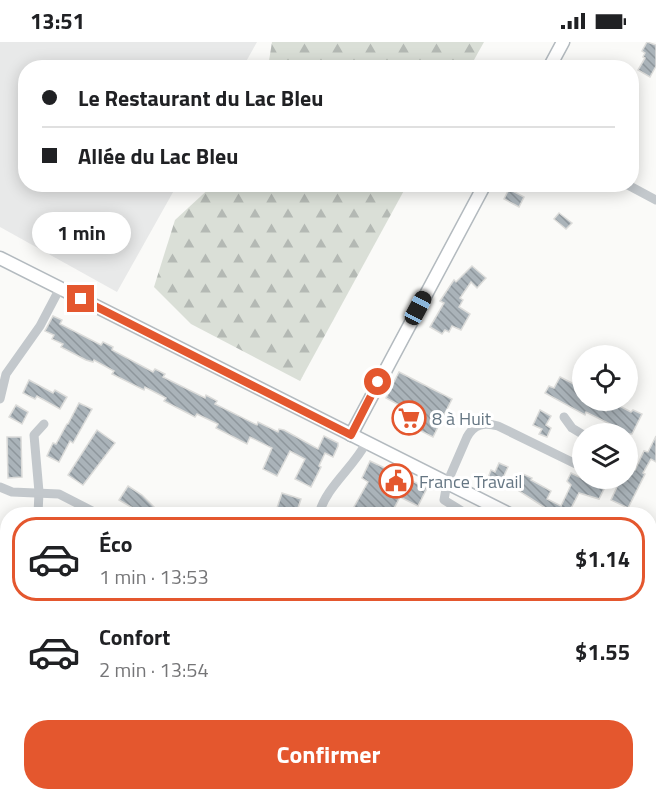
<!DOCTYPE html>
<html lang="fr">
<head>
<meta charset="utf-8">
<style>
  :root { --surface:#fff; --page:#f6f6f6; --text:#202124; --muted:#757577; --line:#e0e0e0; --accent:#e4572e }
  body { margin:0; font-family:"Titillium Web",sans-serif; background:var(--page); color:var(--text); height:100vh; display:flex; flex-direction:column; font-size:22px; white-space:nowrap }
  * { box-sizing:border-box; margin:0 }
  p { font-size:20px; color:var(--muted) }
  .icon { flex:none; width:33px; height:33px; fill:none; stroke:currentColor; stroke-width:2; stroke-linecap:round; stroke-linejoin:round }
  .map { position:relative; flex:1; overflow:hidden }
  .details { position:absolute; left:0px; top:465px; width:657px; height:294px; display:flex; flex-direction:column; background:var(--surface); border-radius:24px 24px 0 0; box-shadow:0 3px 15px #0003 }
  .details>* { flex:none }
  .top-card { position:absolute; left:18px; top:18px; width:621px; height:132px; border-radius:24px; box-shadow:0 3px 15px #0003; display:grid; align-content:center; height:132px; padding:0 24px; background:var(--surface) }
  .buttons { position:absolute; left:572px; top:303px; display:grid; gap:12px }
  .buttons a { display:grid; place-items:center; width:66px; height:66px; border-radius:50%; background:var(--surface); box-shadow:0 3px 15px #0003; font-size:30px }
  .end { position:absolute; width:27px; height:27px; margin:-14px; border:8px solid #e4572e; background:#fff; box-shadow:0 0 0 3px #fff }
  .from { border-radius:50% }
  .bubble { position:absolute; height:42px; border-radius:21px; background:var(--surface); box-shadow:0 3px 15px #0003; font-size:20px; font-weight:700; line-height:42px; text-align:center }
  .car { position:absolute; width:18px; height:36px; margin:-18px -9px; border-radius:8px; box-shadow:0 0 4px 2px #0007; background:linear-gradient(#222 24%,#8ab4d8 0 40%,#222 0 76%,#8ab4d8 0 86%,#222 0) }
  .top-card b { display:flex; align-items:center; gap:21px; height:57px; font-size:22px }
  .top-card b+b { border-top:2px solid var(--line) }
  .top-card i { width:15px; height:15px; background:var(--text) }
  ul { padding:10px 0 0; list-style:none }
  li { display:flex; align-items:center; gap:18px; height:84px; margin:0 12px 9px; padding:0 12px; border:3px solid transparent; border-radius:24px }
  li div { flex:1 }
  li b { display:block; font-size:22px }
  li em { font-style:normal; font-weight:700 }
  li.active { border-color:var(--accent) }
  li>.icon { width:54px; height:54px; stroke-width:1.5 }
  .action { display:flex; gap:12px; margin-top:auto; padding:12px 24px }
  .action a { flex:1; height:69px; border-radius:24px; background:var(--accent); color:#fff; font-size:24px; font-weight:700; line-height:69px; text-align:center }
  .status { display:flex; justify-content:space-between; align-items:center; height:42px; padding:0 30px; background:var(--surface); direction:ltr }
  .status svg { height:16px; fill:currentColor }
  .map>svg:first-child { display:block }
  .built { fill:#e8e9e9 }
  .forest { fill:url(#forest-firs) }
  .water { fill:url(#water-rules) }
  .building { fill:url(#building-back-hatch); stroke:#dcdcda; stroke-width:1.5 }
  .lines { fill:none; stroke-linecap:round; stroke-linejoin:round }
  .secondary-casing { stroke:#b3babf; stroke-width:15 }
  .street { stroke:#c3c8cc; stroke-width:9 }
  .secondary { stroke:#fff; stroke-width:12 }
  .route { stroke:#e4572e; stroke-width:8 }
  .labels { text-anchor:middle; dominant-baseline:central; stroke-width:6; stroke-linejoin:round; paint-order:stroke }
  .poi-label { font-size:18px; fill:#657683; stroke:#fff; text-anchor:start }
</style>
</head>
<body>
<div class="status"><b>13:51</b><svg viewBox="0 0 49 12"><path d="M0 12V9h3v3zM5 12V6h3v6zM10 12V3h3v9zM15 12V0h3v12zM26 1h20v11H26zM47 4h2v5h-2z"/></svg></div>
<div class="map">
<svg width="656" height="759" viewBox="0 0 656 759">
  <defs>
    <pattern id="forest-firs" width="22" height="20" patternUnits="userSpaceOnUse" patternTransform="scale(1.5)"><rect width="22" height="20" fill="#dadfd7"/><path d="M5 1l3.5 6h-7zM16 11l3.5 6h-7z" fill="#b4b9b4"/></pattern>
    <pattern id="water-rules" width="6" height="5" patternUnits="userSpaceOnUse" patternTransform="scale(1.5)"><rect width="6" height="5" fill="#bbc7cb"/><path d="M0 2.5h6" fill="none" stroke="#9ca6aa"/></pattern>
    <pattern id="building-back-hatch" width="6" height="6" patternUnits="userSpaceOnUse" patternTransform="scale(1.5)"><rect width="6" height="6" fill="#aab3b9"/><path d="M-1 5l2 2M0 0l6 6M5-1l2 2" fill="none" stroke="#8e969c"/></pattern>
  </defs>
  <rect width="100%" height="100%" fill="#fafaf8"/>
  <!-- built -->
  <polygon class="built" points="0,0 257,0 243,25 26,26 26,142 177,143 117,250 0,185"/>
  <!-- forest -->
  <g class="forest">
    <polygon points="272,0 484,0 470,25 268,25"/>
    <polygon points="213,143 407,143 300,339 191,282 154,245 175,178"/>
  </g>
  <!-- water -->
  <polygon class="water" points="219,752 297,752 299,759 183,759 188,755 212,756"/>
  <!-- building -->
  <g class="building">
    <polygon points="647,0 656,3 656,24 650,35 638,28 645,16 643,15 645,11 642,9"/>
    <polygon points="509,147 524,155 519,165 504,157"/>
    <polygon points="559,171 572,181 566,187 554,177"/>
    <polygon points="472,224 486,236 477,246 471,240 460,256 463,258 459,265 470,272 461,288 452,284 449,290 445,288 442,292 430,285 444,261 440,259 454,238 456,240"/>
    <polygon points="53,274 62,278 60,282 101,303 103,300 113,305 112,308 153,330 155,327 165,332 163,335 205,356 206,353 217,359 215,362 257,383 258,380 278,390 279,387 284,388 318,407 324,394 338,401 338,404 333,415 325,411 319,424 321,425 311,445 295,437 305,417 290,409 277,434 263,427 272,406 250,395 247,402 216,386 218,382 197,372 195,375 164,359 166,356 145,345 144,348 112,332 114,329 94,318 93,320 86,318 61,305 63,302 52,297 54,293 45,289"/>
    <polygon points="399,330 452,357 433,395 399,378 405,366 386,356"/>
    <polygon points="560,335 582,346 582,358 587,358 606,369 610,359 631,370 633,368 642,372 632,392 621,392 617,389 618,386 586,370 585,373 545,351 549,344 554,346"/>
    <polygon points="29,338 53,351 55,348 67,355 60,367 37,354 35,357 23,351"/>
    <polygon points="79,361 92,367 73,401 70,399 59,420 47,414 53,401 56,402 67,382 68,382"/>
    <polygon points="16,363 28,370 22,382 9,375"/>
    <polygon points="540,368 551,374 546,383 551,386 547,395 539,392 542,387 533,383"/>
    <polygon points="97,388 115,401 83,443 68,433"/>
    <polygon points="656,394 656,420 651,417 643,431 645,432 628,466 611,458 621,436 627,436 629,425 635,428 644,409 648,410"/>
    <polygon points="7,395 21,395 22,435 8,436"/>
    <polygon points="370,419 427,446 418,464 400,455 391,472 350,472 368,440 362,436"/>
    <polygon points="499,421 508,425 501,440 488,436 491,428 495,430"/>
    <polygon points="571,431 604,447 599,457 579,451 568,472 561,472 547,467 516,447 523,432 532,436 531,438 551,449 547,457 561,464 571,443 567,439"/>
    <polygon points="128,444 142,453 161,472 143,472 119,458"/>
    <polygon points="282,451 301,457 296,472 275,472"/>
    <polygon points="79,752 112,752 130,757 130,759 98,759 79,753"/>
    <polygon points="593,752 603,752 608,753 605,759 589,759"/>
  </g>
  <g class="lines">
    <!-- secondary casing -->
    <g class="secondary-casing">
      <g id="secondary">
        <polyline points="549,26 563,0"/>
        <polyline points="0,216 509,472"/>
        <polyline points="351,393 485,142"/>
        <polyline points="650,544 656,547"/>
      </g>
    </g>
    <!-- street -->
    <g class="street">
      <polyline points="626,142 656,158"/>
      <polyline points="0,357 6,332 40,284 60,246"/>
      <polyline points="564,375 572,386 582,392"/>
      <polyline points="0,445 12,450 59,452 98,472"/>
      <polyline points="38,472 39,450 34,393 44,382"/>
      <path d="M 319,472 C 326,445 353,426 366,401"/>
      <path d="M 460,472 L 462,469 L 444,458 L 447,441 L 467,395 C 474,382 484,380 498,384 L 582,425"/>
      <polyline points="650,523 656,511"/>
      <polyline points="650,705 656,691"/>
      <polyline points="48,752 48,759"/>
      <polyline points="413,752 418,759"/>
      <polyline points="498,759 501,752"/>
      <polyline points="624,759 628,752"/>
    </g>
    <!-- secondary -->
    <use href="#secondary" class="secondary"/>
  </g>
  <g class="lines">
    <!-- route -->
    <polyline class="route" points="81,257 351,393 378,340"/>
  </g>
  <!-- icons -->
  <defs>
    <g id="supermarket-ring" transform="scale(1.725)"><circle r="9.5" fill="#fff" stroke="#e4572e" stroke-width="1.5"/><path d="M-6-5.5h2.5l.6 2H6L4.5 2H-2.5L-4.4-4H-6ZM-1.5 3.2a1.3 1.3 0 1 0 .1 0ZM3 3.2a1.3 1.3 0 1 0 .1 0Z" fill="#e4572e"/></g>
    <g id="civic-ring" transform="scale(1.725)"><circle r="9.5" fill="#fff" stroke="#e4572e" stroke-width="1.5"/><path d="M-.6-6.5H3V-4.5H.6V-3L4-1V1h2V6H-6V1h2V-1L-.6-3ZM-1.2 2.5V6h2.4V2.5Z" fill="#e4572e"/></g>
  </defs>
  <g fill-rule="evenodd">
    <use href="#supermarket-ring" x="409" y="376"/>
    <use href="#civic-ring" x="396" y="439"/>
  </g>
  <g class="labels">
    <!-- poi labels -->
    <g class="poi-label">
      <text x="432" y="376">8 à Huit</text>
      <text x="419" y="439">France Travail</text>
    </g>
  </g>
</svg>
<div class="buttons">
<a><svg class="icon" aria-label="locate" viewBox="0 0 24 24"><circle cx="12" cy="12" r="6"/><path d="M12 2v4M12 18v4M2 12h4M18 12h4"/></svg></a>
<a><svg class="icon" aria-label="layers" viewBox="0 0 24 24"><path d="M12 4l9 5-9 5-9-5zM3 14l9 5 9-5"/></svg></a>
</div>
<i class="end from" style="left:378px;top:340px"></i>
<i class="end" style="left:81px;top:257px"></i>
<div class="bubble" style="left:32px;top:170px;width:99px">1 min</div>
<i class="car" style="left:418px;top:266px;rotate:28deg"></i>
<div class="top-card">
<b><i class="from"></i>Le Restaurant du Lac Bleu</b>
<b><i></i>Allée du Lac Bleu</b>
</div>
<section class="details">
<ul>
<li class="active"><svg class="icon" aria-label="car" viewBox="0 0 24 24"><path d="M5 17H2v-5l4-1 3-4h7l3 4 3 1v5h-3M9 17h6M6 11h13"/><circle cx="7" cy="17" r="2"/><circle cx="17" cy="17" r="2"/></svg><div><b>Éco</b><p>1 min · 13:53</p></div><em>$1.14</em></li>
<li><svg class="icon" aria-label="car" viewBox="0 0 24 24"><path d="M5 17H2v-5l4-1 3-4h7l3 4 3 1v5h-3M9 17h6M6 11h13"/><circle cx="7" cy="17" r="2"/><circle cx="17" cy="17" r="2"/></svg><div><b>Confort</b><p>2 min · 13:54</p></div><em>$1.55</em></li>
</ul>
<div class="action"><a>Confirmer</a></div>
</section>
</div>
</body>
</html>
